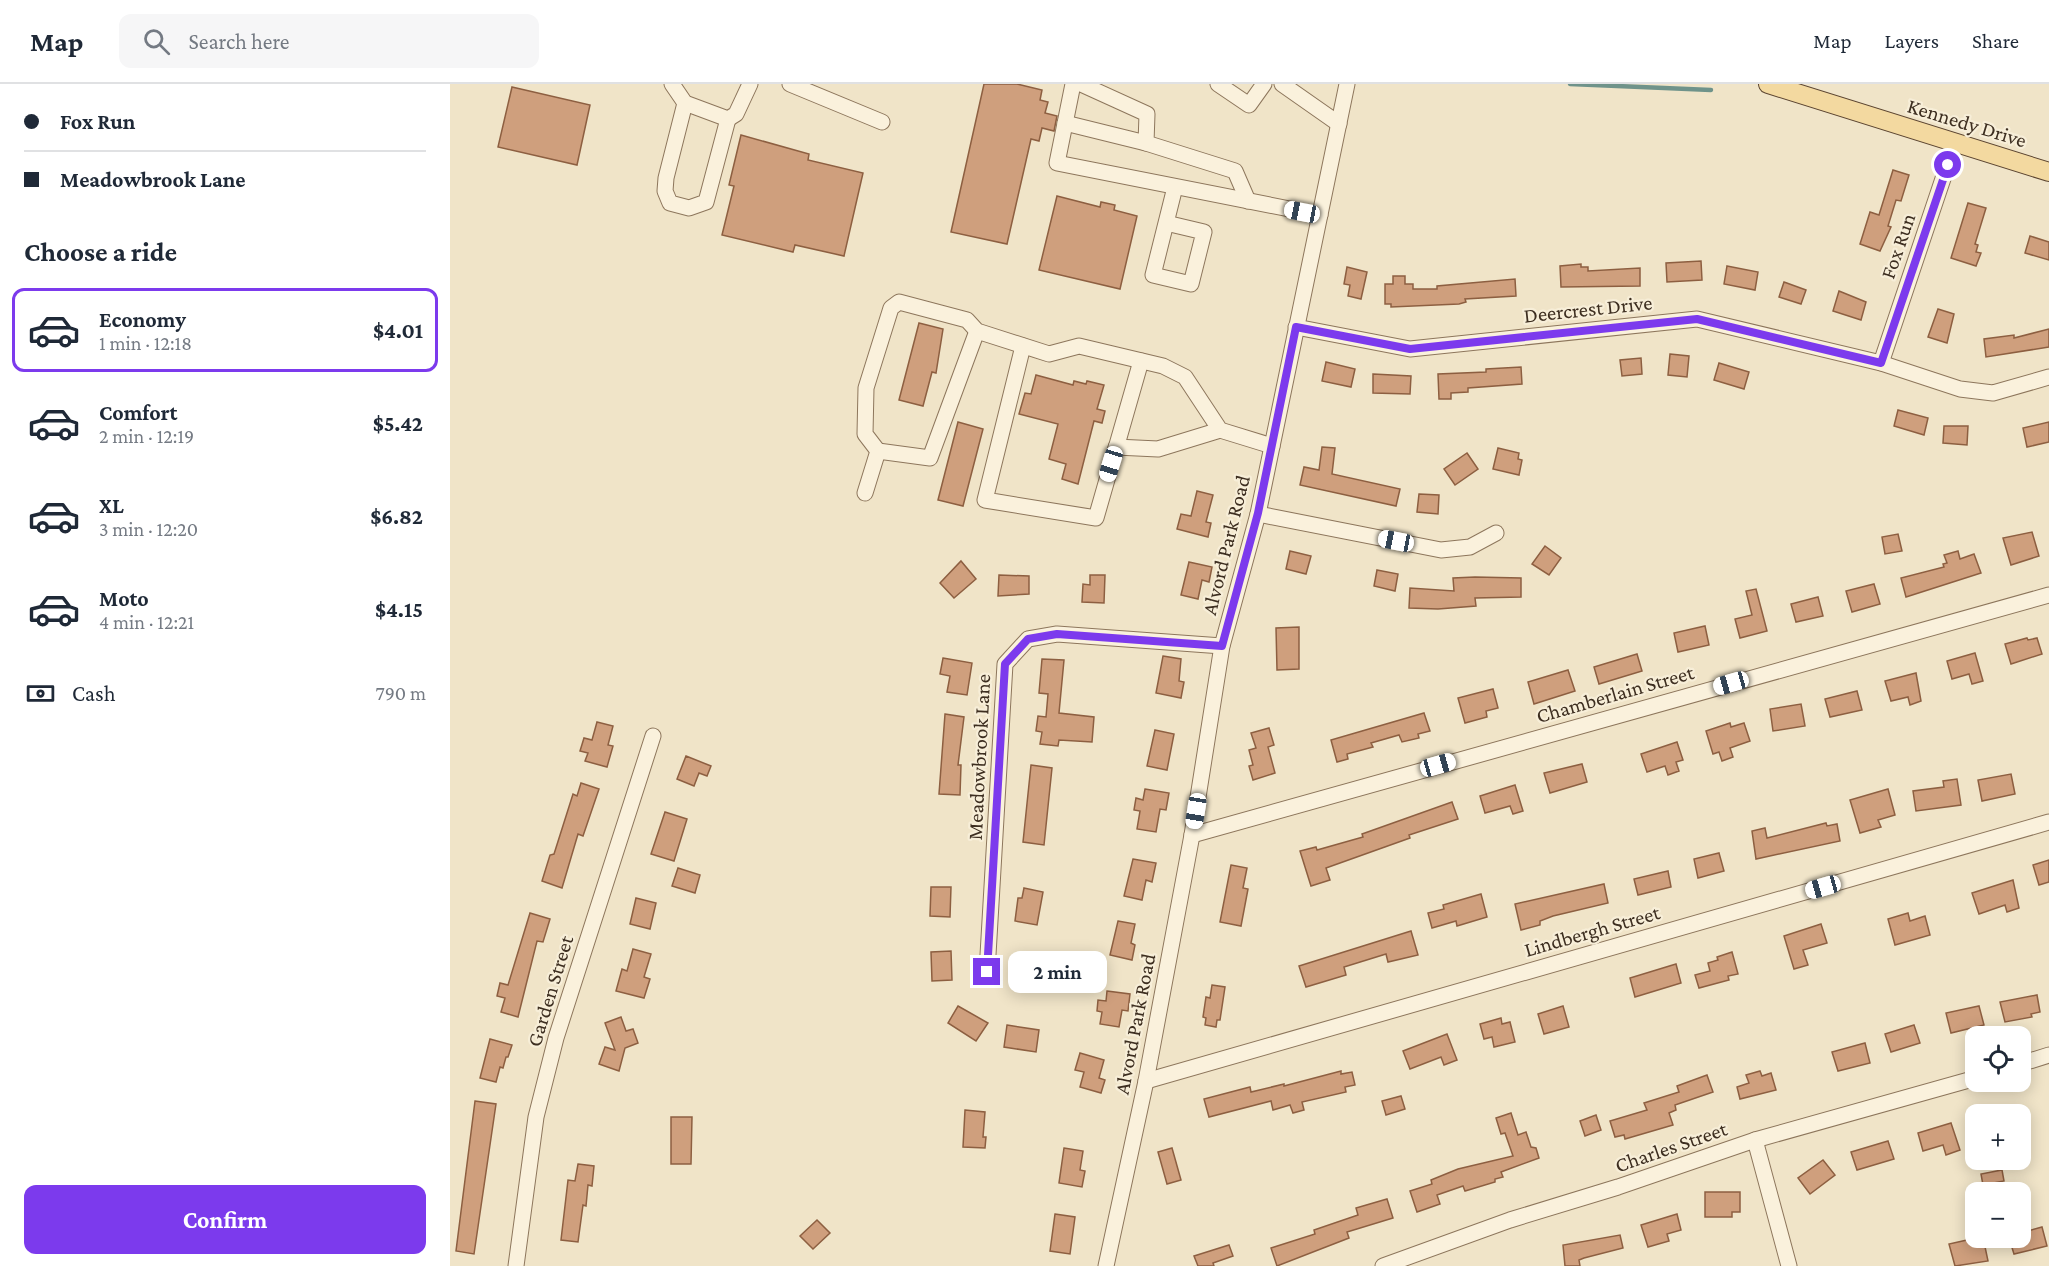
<!DOCTYPE html>
<html lang="en">
<head>
<meta charset="utf-8">
<style>
  :root { --surface:#fff; --page:#f6f6f7; --text:#1f2937; --muted:#747a83; --line:#e0e1e3; --accent:#7c3aed }
  body { margin:0; font-family:"Crimson Pro",serif; background:var(--page); color:var(--text); height:100vh; display:flex; flex-direction:column; font-size:22px; white-space:nowrap }
  * { box-sizing:border-box; margin:0 }
  p { font-size:20px; color:var(--muted) }
  .icon { flex:none; width:33px; height:33px; fill:none; stroke:currentColor; stroke-width:2; stroke-linecap:round; stroke-linejoin:round }
  .map { position:relative; flex:1; overflow:hidden }
  .drawer { display:flex; flex-direction:column; background:var(--surface); width:450px }
  .drawer>* { flex:none }
  .hud { display:grid; align-content:center; height:132px; padding:0 24px; background:var(--surface) }
  .tools { position:absolute; left:1515px; top:942px; display:grid; gap:12px }
  .tools a { display:grid; place-items:center; width:66px; height:66px; border-radius:12px; background:var(--surface); box-shadow:0 3px 15px #0003; font-size:30px }
  .end { position:absolute; width:27px; height:27px; margin:-14px; border:8px solid #7c3aed; background:#fff; box-shadow:0 0 0 3px #fff }
  .from { border-radius:50% }
  .bubble { position:absolute; height:42px; border-radius:12px; background:var(--surface); box-shadow:0 3px 15px #0003; font-size:20px; font-weight:700; line-height:42px; text-align:center }
  .car { position:absolute; width:18px; height:36px; margin:-18px -9px; border-radius:8px; box-shadow:0 0 4px 2px #0007; background:linear-gradient(#fff 24%,#345 0 40%,#fff 0 76%,#345 0 86%,#fff 0) }
  .hud b { display:flex; align-items:center; gap:21px; height:57px; font-size:22px }
  .hud b+b { border-top:2px solid var(--line) }
  .hud i { width:15px; height:15px; background:var(--text) }
  ul { padding:0; list-style:none }
  li { display:flex; align-items:center; gap:18px; height:84px; margin:0 12px 9px; padding:0 12px; border:3px solid transparent; border-radius:12px }
  li div { flex:1 }
  li b { display:block; font-size:22px }
  li em { font-style:normal; font-weight:700 }
  li.on { border-color:var(--accent) }
  li>.icon { width:54px; height:54px; stroke-width:1.5 }
  h2 { padding:0 24px; font-size:27px; line-height:72px }
  .pay { display:flex; align-items:center; gap:15px; height:66px; padding:0 24px; font-size:22px }
  .pay p { margin-inline-start:auto }
  .action { display:flex; gap:12px; margin-top:auto; padding:12px 24px }
  .action a { flex:1; height:69px; border-radius:12px; background:var(--accent); color:#fff; font-size:24px; font-weight:700; line-height:69px; text-align:center }
  header { display:flex; align-items:center; gap:36px; box-sizing:border-box; height:84px; padding:0 30px; background:var(--surface); border-bottom:2px solid var(--line) }
  header strong { font-size:28px }
  nav { display:flex; gap:33px; margin-inline-start:auto; font-size:21px }
  .search { width:420px; height:54px; background:var(--page); display:flex; align-items:center; gap:15px; box-sizing:border-box; padding:0 21px; border-radius:12px; color:var(--muted); font-size:22px }
  main { display:flex; flex:1; min-height:0 }
  .map>svg:first-child { display:block }
  .lines { fill:none; stroke-linecap:round; stroke-linejoin:round }
  .stream { stroke:#6f938a; stroke-width:4.5 }
  .building { fill:#cf9f7d; stroke:#8d5f41; stroke-width:1.5 }
  .minor-casing { stroke:#8d765c; stroke-width:17 }
  .major-casing { stroke:#5b4430; stroke-width:20 }
  .minor { stroke:#faf1dc; stroke-width:15 }
  .major { stroke:#f3d9a0; stroke-width:18 }
  .route { stroke:#7c3aed; stroke-width:8 }
  .labels { text-anchor:middle; dominant-baseline:central; stroke-width:4.5; stroke-linejoin:round; paint-order:stroke }
  .street-label { font-size:21px; fill:#3d2e20; stroke:#f7eed8 }
</style>
</head>
<body>
<header>
<strong>Map</strong>
<div class="search"><svg class="icon" aria-label="search" viewBox="0 0 24 24"><circle cx="10" cy="10" r="6"/><path d="M15 15l6 6"/></svg>Search here</div>
<nav><a>Map</a><a>Layers</a><a>Share</a></nav>
</header>
<main>
<section class="drawer">
<div class="hud">
<b><i class="from"></i>Fox Run</b>
<b><i></i>Meadowbrook Lane</b>
</div>
<h2>Choose a ride</h2>
<ul>
<li class="on"><svg class="icon" aria-label="car" viewBox="0 0 24 24"><path d="M5 17H2v-5l4-1 3-4h7l3 4 3 1v5h-3M9 17h6M6 11h13"/><circle cx="7" cy="17" r="2"/><circle cx="17" cy="17" r="2"/></svg><div><b>Economy</b><p>1 min · 12:18</p></div><em>$4.01</em></li>
<li><svg class="icon" aria-label="car" viewBox="0 0 24 24"><path d="M5 17H2v-5l4-1 3-4h7l3 4 3 1v5h-3M9 17h6M6 11h13"/><circle cx="7" cy="17" r="2"/><circle cx="17" cy="17" r="2"/></svg><div><b>Comfort</b><p>2 min · 12:19</p></div><em>$5.42</em></li>
<li><svg class="icon" aria-label="car" viewBox="0 0 24 24"><path d="M5 17H2v-5l4-1 3-4h7l3 4 3 1v5h-3M9 17h6M6 11h13"/><circle cx="7" cy="17" r="2"/><circle cx="17" cy="17" r="2"/></svg><div><b>XL</b><p>3 min · 12:20</p></div><em>$6.82</em></li>
<li><svg class="icon" aria-label="car" viewBox="0 0 24 24"><path d="M5 17H2v-5l4-1 3-4h7l3 4 3 1v5h-3M9 17h6M6 11h13"/><circle cx="7" cy="17" r="2"/><circle cx="17" cy="17" r="2"/></svg><div><b>Moto</b><p>4 min · 12:21</p></div><em>$4.15</em></li>
</ul>
<div class="pay"><svg class="icon" aria-label="cash" viewBox="0 0 24 24"><path d="M3 7h18v10H3z"/><circle cx="12" cy="12" r="2"/></svg>Cash<p>790 m</p></div>
<div class="action"><a>Confirm</a></div>
</section>
<div class="map">
<svg width="1599" height="1182" viewBox="0 0 1599 1182">
  <rect width="100%" height="100%" fill="#f0e4c8"/>
  <g class="lines">
    <!-- stream -->
    <polyline class="stream" points="1120,0 1261,6"/>
  </g>
  <!-- building -->
  <g class="building">
    <polygon points="534,0 567,0 592,6 590,16 598,18 595,29 607,32 604,47 592,44 589,57 581,55 557,160 501,148"/>
    <polygon points="62,3 140,21 127,81 48,63"/>
    <polygon points="291,51 359,70 358,76 413,89 394,172 345,161 343,168 272,151 284,102 279,101"/>
    <polygon points="1443,86 1459,91 1451,117 1446,116 1438,142 1441,143 1430,167 1410,160 1420,128 1429,131"/>
    <polygon points="607,112 650,123 651,118 665,121 664,126 687,132 670,205 589,186"/>
    <polygon points="1518,119 1536,124 1525,160 1528,161 1526,168 1531,169 1526,182 1501,174"/>
    <polygon points="1580,152 1599,158 1599,176 1575,169"/>
    <polygon points="1251,177 1252,196 1217,198 1216,179"/>
    <polygon points="1131,180 1131,183 1138,183 1138,187 1190,184 1190,202 1111,203 1110,182"/>
    <polygon points="1277,182 1308,188 1305,206 1274,200"/>
    <polygon points="897,183 917,188 911,215 898,212 900,201 894,200"/>
    <polygon points="943,192 955,192 955,200 963,200 963,205 987,205 987,202 1065,195 1066,212 1015,215 1016,218 1009,220 941,223 941,220 935,220 935,200 943,200"/>
    <polygon points="1334,198 1356,206 1351,220 1329,213"/>
    <polygon points="1389,207 1416,218 1411,236 1383,227"/>
    <polygon points="1488,225 1504,230 1497,259 1478,253"/>
    <polygon points="469,239 493,245 486,289 482,288 473,322 449,316"/>
    <polygon points="1599,245 1599,263 1536,273 1534,255 1564,251 1564,254"/>
    <polygon points="1220,270 1239,272 1237,293 1218,291"/>
    <polygon points="1191,274 1192,290 1172,292 1170,276"/>
    <polygon points="876,278 905,285 901,303 872,297"/>
    <polygon points="1269,279 1299,288 1294,305 1264,296"/>
    <polygon points="1071,283 1072,300 1018,304 1018,308 1001,309 1001,315 989,315 988,290 1036,288 1036,285"/>
    <polygon points="923,290 961,292 960,310 923,309"/>
    <polygon points="586,291 623,301 624,297 636,300 637,297 654,301 647,325 655,327 652,339 644,337 628,400 612,395 616,380 599,375 608,340 569,330 575,309 581,310"/>
    <polygon points="1448,326 1478,334 1474,351 1444,342"/>
    <polygon points="508,338 533,345 513,422 488,416"/>
    <polygon points="1599,338 1599,358 1577,363 1573,344"/>
    <polygon points="1494,342 1518,342 1517,361 1493,359"/>
    <polygon points="872,363 885,364 882,390 950,405 946,422 850,401 854,383 869,386"/>
    <polygon points="1048,364 1069,369 1068,375 1072,376 1069,391 1043,385"/>
    <polygon points="1017,369 1028,385 1005,401 994,385"/>
    <polygon points="747,407 763,411 756,438 761,439 758,453 727,445 731,430 741,432"/>
    <polygon points="969,410 989,411 988,430 967,428"/>
    <polygon points="1582,448 1589,472 1561,481 1553,454"/>
    <polygon points="1448,450 1452,467 1435,470 1432,453"/>
    <polygon points="1095,462 1111,474 1099,491 1082,480"/>
    <polygon points="840,467 861,472 856,490 836,485"/>
    <polygon points="1508,467 1510,475 1524,470 1531,489 1456,513 1451,494 1494,483 1493,480 1497,479 1494,471"/>
    <polygon points="511,477 526,495 504,514 490,499"/>
    <polygon points="739,478 762,483 759,498 752,496 748,515 731,511"/>
    <polygon points="927,486 948,490 945,507 924,502"/>
    <polygon points="549,491 579,492 579,510 548,512"/>
    <polygon points="640,491 655,491 654,519 632,518 633,500 640,501"/>
    <polygon points="1025,493 1071,494 1071,513 1025,514 1026,522 988,525 959,524 960,504 1004,507 1003,494"/>
    <polygon points="1424,500 1430,520 1402,528 1396,507"/>
    <polygon points="1306,505 1317,547 1290,554 1285,535 1302,531 1296,507"/>
    <polygon points="1368,513 1373,532 1346,538 1341,520"/>
    <polygon points="1255,542 1259,561 1228,568 1224,549"/>
    <polygon points="849,543 849,585 827,586 826,544"/>
    <polygon points="1577,554 1578,556 1587,554 1592,570 1561,580 1555,560"/>
    <polygon points="1525,569 1533,597 1522,600 1519,590 1502,595 1497,577"/>
    <polygon points="1187,570 1192,587 1149,600 1144,583"/>
    <polygon points="713,572 731,575 729,597 734,598 731,614 706,609"/>
    <polygon points="493,574 522,579 517,611 497,608 500,592 490,590"/>
    <polygon points="592,575 614,576 609,629 644,633 642,658 609,656 608,662 590,660 592,648 586,647 588,632 596,633 598,610 589,609"/>
    <polygon points="1118,586 1125,607 1084,620 1078,598"/>
    <polygon points="1466,589 1471,617 1460,621 1458,613 1441,617 1435,597"/>
    <polygon points="1043,605 1048,624 1036,627 1037,633 1015,639 1008,614"/>
    <polygon points="1407,607 1412,626 1380,633 1375,615"/>
    <polygon points="1351,620 1355,642 1323,647 1320,625"/>
    <polygon points="974,629 980,647 968,650 969,654 952,658 949,651 921,659 923,663 897,670 898,675 887,678 881,656"/>
    <polygon points="495,630 514,633 508,681 511,681 510,711 489,710"/>
    <polygon points="147,638 163,642 158,661 163,662 157,683 135,677 138,669 130,667 134,654 142,656"/>
    <polygon points="1280,639 1281,643 1294,639 1300,657 1280,664 1283,673 1272,677 1269,668 1263,670 1256,647"/>
    <polygon points="819,644 824,661 818,663 825,689 803,696 799,682 803,681 799,666 806,664 801,649"/>
    <polygon points="705,646 724,650 717,686 697,682"/>
    <polygon points="1227,658 1233,676 1226,678 1229,687 1218,691 1215,682 1197,688 1191,670"/>
    <polygon points="236,672 261,682 257,692 249,689 244,702 227,695"/>
    <polygon points="1132,680 1137,698 1100,709 1094,689"/>
    <polygon points="581,681 602,684 594,761 573,758"/>
    <polygon points="1561,690 1565,710 1532,717 1528,696"/>
    <polygon points="1507,695 1511,721 1466,727 1463,707 1494,703 1493,697"/>
    <polygon points="131,699 149,705 133,752 128,750 112,804 92,797 100,771 104,770 123,710 127,712"/>
    <polygon points="1065,701 1073,727 1063,730 1060,722 1035,729 1030,712"/>
    <polygon points="695,705 719,709 716,726 710,725 706,748 687,745 690,727 684,726 686,714 693,716"/>
    <polygon points="1438,705 1445,731 1428,736 1431,743 1410,749 1400,716"/>
    <polygon points="1002,718 1008,735 959,751 960,754 876,784 880,796 861,802 850,767 866,763 867,766 913,753 912,750"/>
    <polygon points="215,728 237,735 224,777 201,770"/>
    <polygon points="1376,739 1377,742 1387,740 1390,757 1306,775 1302,747 1315,744 1317,754"/>
    <polygon points="1269,769 1274,787 1248,794 1244,775"/>
    <polygon points="683,775 706,779 702,798 696,796 692,816 674,812"/>
    <polygon points="1599,776 1599,798 1589,801 1583,781"/>
    <polygon points="781,781 797,784 793,804 798,805 791,842 770,838"/>
    <polygon points="228,784 250,791 245,809 222,802"/>
    <polygon points="1218,787 1221,803 1188,811 1184,795"/>
    <polygon points="1563,796 1569,824 1557,828 1555,821 1529,830 1522,809"/>
    <polygon points="1154,800 1158,819 1103,832 1090,837 1090,841 1071,846 1065,820"/>
    <polygon points="481,803 501,803 500,833 480,832"/>
    <polygon points="574,804 593,808 587,841 565,837 568,814 572,814"/>
    <polygon points="1031,810 1037,833 1007,842 1006,837 982,844 978,829 994,825 993,821"/>
    <polygon points="186,814 206,819 200,845 180,840"/>
    <polygon points="80,829 100,835 93,858 87,857 68,933 51,928 55,914 47,912 50,899 58,901"/>
    <polygon points="1458,829 1460,837 1475,832 1480,851 1445,861 1438,835"/>
    <polygon points="668,837 685,840 681,859 685,861 682,876 660,871"/>
    <polygon points="1371,840 1377,859 1353,866 1358,881 1344,885 1334,852"/>
    <polygon points="961,847 968,871 938,878 936,870 894,883 896,891 856,903 849,882"/>
    <polygon points="183,865 201,870 194,893 200,895 194,914 166,907 172,885 177,887"/>
    <polygon points="501,867 502,896 482,897 481,868"/>
    <polygon points="1282,868 1288,890 1278,892 1279,896 1249,904 1245,891 1260,887 1258,879 1268,876 1267,873"/>
    <polygon points="1226,880 1231,899 1185,913 1180,894"/>
    <polygon points="762,901 775,903 770,936 767,936 766,943 755,941 756,934 753,933 756,913 760,914"/>
    <polygon points="657,907 680,910 678,927 672,926 669,943 650,940 652,928 647,927 648,916 656,917"/>
    <polygon points="1587,911 1590,928 1581,930 1582,933 1555,938 1550,918"/>
    <polygon points="508,922 538,939 526,957 498,939"/>
    <polygon points="1113,922 1119,943 1094,950 1088,930"/>
    <polygon points="1529,922 1534,941 1501,949 1496,929"/>
    <polygon points="171,933 176,947 183,945 188,959 175,964 169,987 149,980 155,963 165,966 155,939"/>
    <polygon points="1051,934 1052,940 1060,938 1065,958 1044,963 1042,953 1034,955 1030,940"/>
    <polygon points="557,941 589,946 586,968 554,963"/>
    <polygon points="1464,941 1470,959 1441,968 1435,950"/>
    <polygon points="997,950 1007,976 994,981 991,973 960,985 953,967"/>
    <polygon points="40,955 62,961 58,973 56,973 53,984 50,983 46,998 30,994"/>
    <polygon points="1415,959 1420,979 1388,987 1382,968"/>
    <polygon points="630,969 654,976 649,994 655,996 651,1009 630,1003 634,988 625,986"/>
    <polygon points="891,987 891,990 902,988 905,1001 895,1003 896,1008 852,1018 854,1026 843,1029 840,1021 823,1026 821,1017 759,1033 754,1015 800,1003 801,1008 834,1000 834,1002"/>
    <polygon points="1310,987 1312,992 1321,989 1326,1006 1290,1015 1287,1003 1299,999 1296,991"/>
    <polygon points="1257,991 1263,1008 1225,1021 1226,1026 1219,1029 1223,1041 1175,1055 1174,1051 1165,1053 1160,1037 1197,1026 1194,1019 1229,1008 1227,1002"/>
    <polygon points="951,1012 955,1025 936,1031 932,1017"/>
    <polygon points="25,1017 46,1020 24,1170 6,1167"/>
    <polygon points="515,1026 535,1028 533,1053 536,1053 535,1064 513,1063"/>
    <polygon points="1061,1029 1068,1051 1076,1048 1081,1063 1086,1064 1089,1074 1051,1088 1053,1093 1045,1095 1045,1098 1015,1107 1013,1102 987,1111 990,1120 967,1128 960,1107 982,1100 981,1096 1008,1085 1063,1072 1055,1049 1051,1050 1046,1034"/>
    <polygon points="1146,1031 1151,1046 1135,1052 1130,1037"/>
    <polygon points="221,1033 242,1033 241,1080 221,1080"/>
    <polygon points="1501,1039 1510,1066 1496,1071 1493,1061 1473,1067 1468,1049"/>
    <polygon points="1438,1057 1444,1075 1407,1086 1401,1068"/>
    <polygon points="614,1064 633,1067 630,1086 635,1087 632,1103 609,1099"/>
    <polygon points="722,1064 731,1096 717,1100 708,1068"/>
    <polygon points="1373,1076 1385,1091 1360,1110 1348,1094"/>
    <polygon points="128,1080 144,1082 142,1102 138,1101 136,1122 133,1121 128,1158 111,1156 118,1096 125,1097"/>
    <polygon points="1552,1086 1554,1097 1533,1101 1531,1090"/>
    <polygon points="1255,1108 1290,1108 1290,1128 1282,1128 1282,1133 1255,1133"/>
    <polygon points="937,1115 943,1134 897,1148 899,1154 827,1182 821,1164 865,1150 864,1146 908,1131 906,1124"/>
    <polygon points="605,1130 625,1133 620,1170 600,1167"/>
    <polygon points="1227,1130 1231,1146 1217,1150 1219,1157 1198,1163 1191,1141"/>
    <polygon points="367,1136 380,1149 363,1165 350,1152"/>
    <polygon points="1592,1143 1597,1162 1564,1170 1559,1154 1570,1154 1570,1149"/>
    <polygon points="1170,1151 1173,1164 1134,1174 1129,1176 1130,1182 1115,1182 1113,1161"/>
    <polygon points="1526,1154 1527,1160 1534,1158 1538,1177 1505,1182 1499,1160"/>
    <polygon points="779,1161 783,1172 763,1179 764,1182 748,1182 744,1172"/>
  </g>
  <g class="lines">
    <!-- minor casing -->
    <g class="minor-casing">
      <g id="minor">
        <polyline points="222,0 235,19 278,35 286,30 300,0"/>
        <polyline points="340,0 432,38"/>
        <polyline points="623,0 607,79 870,131"/>
        <polyline points="631,0 697,30 696,59 785,87 798,117"/>
        <polyline points="768,0 799,21 814,0"/>
        <polyline points="832,0 889,40"/>
        <polyline points="235,19 216,94 215,107 220,119 239,124 256,118 278,35"/>
        <polyline points="615,39 696,59"/>
        <polyline points="716,139 754,148 741,200 703,191 725,103"/>
        <polyline points="846,243 960,265 1247,235 1431,279 1510,305 1543,309 1599,293"/>
        <polyline points="573,262 535,416 646,434 691,277"/>
        <polyline points="1431,279 1505,59"/>
        <polyline points="666,363 708,365 770,346"/>
        <polyline points="428,367 480,374 527,247"/>
        <polyline points="415,409 428,367 415,350 416,304 441,224 449,218 517,236 527,247 599,270 629,262 713,282 735,293 770,346 822,362"/>
        <polyline points="808,430 991,466 1020,463 1046,449"/>
        <polyline points="742,751 1599,511"/>
        <polyline points="537,888 555,580 578,555 607,550 772,562"/>
        <polyline points="1570,980 1599,971"/>
        <polyline points="696,997 1599,738"/>
        <polyline points="1305,1056 1339,1182"/>
        <polyline points="66,1182 86,1033 106,954 203,652"/>
        <polyline points="656,1182 696,997 742,751 772,562 808,430 897,0"/>
        <polyline points="933,1182 1060,1136 1168,1103 1305,1056 1526,994"/>
      </g>
    </g>
    <!-- major casing -->
    <g class="major-casing">
      <polyline id="major" points="1318,0 1599,88"/>
    </g>
    <!-- minor -->
    <use href="#minor" class="minor"/>
    <!-- major -->
    <use href="#major" class="major"/>
  </g>
  <g class="lines">
    <!-- route -->
    <polyline class="route" points="537,888 555,580 578,555 607,550 772,562 808,429 846,243 960,265 1247,235 1431,279 1498,81"/>
  </g>
  <g class="labels">
    <!-- street labels -->
    <g class="street-label">
      <text transform="translate(1517 39) rotate(17)">Kennedy Drive</text>
      <text transform="translate(1448 162) rotate(-71)">Fox Run</text>
      <text transform="translate(1138 225) rotate(-6)">Deercrest Drive</text>
      <text transform="translate(776 461) rotate(-76)">Alvord Park Road</text>
      <text transform="translate(1165 610) rotate(-16)">Chamberlain Street</text>
      <text transform="translate(529 673) rotate(-87)">Meadowbrook Lane</text>
      <text transform="translate(1142 847) rotate(-16)">Lindbergh Street</text>
      <text transform="translate(100 907) rotate(-73)">Garden Street</text>
      <text transform="translate(685 940) rotate(-79)">Alvord Park Road</text>
      <text transform="translate(1221 1063) rotate(-19)">Charles Street</text>
    </g>
  </g>
</svg>
<div class="tools">
<a><svg class="icon" aria-label="locate" viewBox="0 0 24 24"><circle cx="12" cy="12" r="6"/><path d="M12 2v4M12 18v4M2 12h4M18 12h4"/></svg></a>
<a>+</a>
<a>−</a>
</div>
<i class="end from" style="left:1498px;top:81px"></i>
<i class="end" style="left:537px;top:888px"></i>
<div class="bubble" style="left:558px;top:867px;width:99px">2 min</div>
<i class="car" style="left:852px;top:128px;rotate:281deg"></i>
<i class="car" style="left:661px;top:380px;rotate:197deg"></i>
<i class="car" style="left:946px;top:457px;rotate:281deg"></i>
<i class="car" style="left:1281px;top:599px;rotate:254deg"></i>
<i class="car" style="left:988px;top:681px;rotate:74deg"></i>
<i class="car" style="left:746px;top:727px;rotate:189deg"></i>
<i class="car" style="left:1373px;top:803px;rotate:254deg"></i>
</div>
</main>
</body>
</html>
